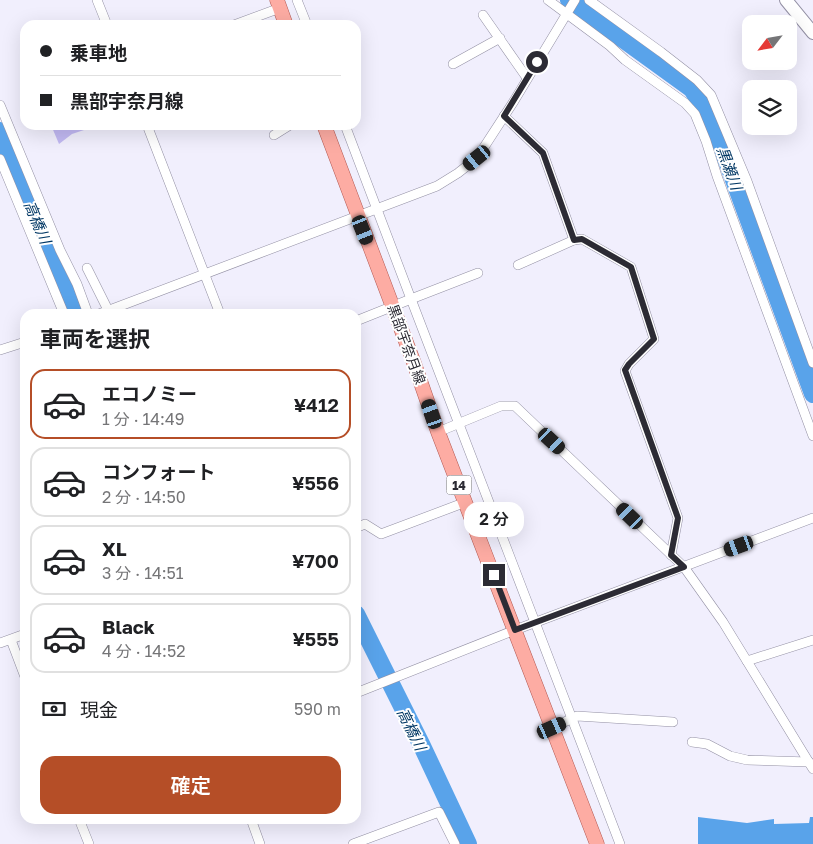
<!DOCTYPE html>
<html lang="ja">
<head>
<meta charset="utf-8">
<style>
  :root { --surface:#fff; --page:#f6f6f6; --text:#202124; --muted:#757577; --line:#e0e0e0; --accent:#b54e27 }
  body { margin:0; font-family:"Golos Text","Noto Sans JP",sans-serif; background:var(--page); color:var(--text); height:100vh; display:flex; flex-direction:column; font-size:19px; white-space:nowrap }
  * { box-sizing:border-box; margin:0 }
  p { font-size:16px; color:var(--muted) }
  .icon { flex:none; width:28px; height:28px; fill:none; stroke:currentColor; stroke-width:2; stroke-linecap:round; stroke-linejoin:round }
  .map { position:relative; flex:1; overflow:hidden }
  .sheet { position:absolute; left:20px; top:309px; width:341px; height:515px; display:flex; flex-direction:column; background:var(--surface); border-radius:15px; box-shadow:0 5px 20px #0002 }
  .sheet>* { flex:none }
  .banner { position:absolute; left:20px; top:20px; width:341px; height:110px; border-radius:15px; box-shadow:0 5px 20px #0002; display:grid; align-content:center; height:110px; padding:0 20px; background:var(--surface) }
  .needle { width:32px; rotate:239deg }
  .fabs { position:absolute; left:742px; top:15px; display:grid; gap:10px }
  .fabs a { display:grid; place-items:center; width:55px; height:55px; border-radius:10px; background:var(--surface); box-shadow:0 5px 20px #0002; font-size:25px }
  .end { position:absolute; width:22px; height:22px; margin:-11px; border:6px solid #2c2b34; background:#fff; box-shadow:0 0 0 2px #fff }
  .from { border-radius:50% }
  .bubble { position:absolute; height:35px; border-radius:15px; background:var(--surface); box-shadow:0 5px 20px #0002; font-size:16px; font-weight:600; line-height:35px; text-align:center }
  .car { position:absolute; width:15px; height:30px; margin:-15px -8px; border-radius:6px; box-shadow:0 0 4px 1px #0007; background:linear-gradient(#222 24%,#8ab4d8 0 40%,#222 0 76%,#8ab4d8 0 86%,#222 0) }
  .banner b { display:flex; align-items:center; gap:18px; height:48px; font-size:19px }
  .banner b+b { border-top:1px solid var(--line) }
  .banner i { width:12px; height:12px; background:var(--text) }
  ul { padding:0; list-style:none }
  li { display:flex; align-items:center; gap:15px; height:70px; margin:0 10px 8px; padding:0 10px; border:2px solid var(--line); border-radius:15px }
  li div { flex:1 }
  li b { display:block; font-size:19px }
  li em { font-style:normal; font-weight:600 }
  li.selected { border-color:var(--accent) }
  li>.icon { width:45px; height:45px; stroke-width:1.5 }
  h2 { padding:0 20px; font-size:22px; line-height:60px }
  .pay { display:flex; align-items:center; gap:12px; height:55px; padding:0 20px; font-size:19px }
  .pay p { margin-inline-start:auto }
  .primary-button { display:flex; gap:10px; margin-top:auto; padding:10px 20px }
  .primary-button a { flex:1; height:58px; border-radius:15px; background:var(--accent); color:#fff; font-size:20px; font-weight:600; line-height:58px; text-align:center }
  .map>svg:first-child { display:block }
  .green { fill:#c2b9f3 }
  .water { fill:#59a3ea }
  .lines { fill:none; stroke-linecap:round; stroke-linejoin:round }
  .river { stroke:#59a3ea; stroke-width:18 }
  .street-casing { stroke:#9390a4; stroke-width:10 }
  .secondary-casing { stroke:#9390a4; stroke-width:14 }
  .primary-casing { stroke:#b35a54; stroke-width:15 }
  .street { stroke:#fff; stroke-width:9 }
  .secondary { stroke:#fff; stroke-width:12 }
  .primary { stroke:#fdaca3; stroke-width:14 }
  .route { stroke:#2c2b34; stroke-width:6 }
  .labels { text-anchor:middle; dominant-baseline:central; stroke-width:4; stroke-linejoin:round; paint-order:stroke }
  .shield { fill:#fff; stroke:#6b6b71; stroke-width:1 }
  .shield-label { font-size:12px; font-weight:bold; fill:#2c2b34 }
  .street-label { font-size:14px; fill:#2c2b34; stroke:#fff }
  .water-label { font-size:15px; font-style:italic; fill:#003764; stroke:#fff }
</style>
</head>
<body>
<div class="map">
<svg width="813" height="844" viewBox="0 0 813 844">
  <rect width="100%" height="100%" fill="#f1effd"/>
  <!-- green -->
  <polygon class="green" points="51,125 93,125 93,127 72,134 59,144"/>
  <!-- water -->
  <polygon class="water" points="698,817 747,823 774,819 774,824 809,823 810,817 813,817 813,844 698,844"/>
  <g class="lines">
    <!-- river -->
    <g class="river">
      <polyline points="569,0 692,89 713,123 813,394"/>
      <polyline points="0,131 76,314"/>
      <polyline points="356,614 422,746 468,844"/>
    </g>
    <!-- street casing -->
    <g class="street-casing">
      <g id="street">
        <polyline points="97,0 107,25"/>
        <polyline points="297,0 307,25"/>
        <polyline points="548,0 610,46 625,60 685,103 695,114 706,141 717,176 813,436"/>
        <polyline points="589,0 661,52 697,80 711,95 747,181 813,363"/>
        <polyline points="483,15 527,78"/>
        <polyline points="234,25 280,8"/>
        <polyline points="453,64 500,38"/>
        <polyline points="0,105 60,250 77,284 88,314"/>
        <polyline points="504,116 543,153 574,240"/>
        <polyline points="147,125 220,314"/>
        <polyline points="345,125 411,299 356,321"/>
        <polyline points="274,135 290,125"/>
        <polyline points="0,159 64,314"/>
        <polyline points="518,265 574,240 582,239 631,267 654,339 629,364 625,371 678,518 671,555"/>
        <polyline points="87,268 108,310"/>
        <polyline points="478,273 411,299 620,844"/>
        <polyline points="99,314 437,186 458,173 477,158 514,101 575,0"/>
        <polyline points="0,350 25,342"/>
        <polyline points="438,432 501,406 515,406 684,567 723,622 813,769"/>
        <polyline points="356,528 365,524 381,534 466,502"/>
        <polyline points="11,640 25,677"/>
        <polyline points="0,643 25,634"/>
        <polyline points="747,661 813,640"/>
        <polyline points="356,693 515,630 813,518"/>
        <polyline points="552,728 577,716 673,722"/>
        <polyline points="692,742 707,744 730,756 747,760 809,762"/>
        <polyline points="79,819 89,844"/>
        <polyline points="251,819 260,844"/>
        <polyline points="353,844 439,812 455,844"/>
      </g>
    </g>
    <!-- secondary casing -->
    <g class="secondary-casing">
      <polyline id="secondary" points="786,0 813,33"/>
    </g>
    <!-- primary casing -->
    <g class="primary-casing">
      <g id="primary">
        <polyline points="277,0 286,25"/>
        <polyline points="324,125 414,363 438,432 597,844"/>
      </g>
    </g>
    <!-- street -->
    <use href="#street" class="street"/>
    <!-- secondary -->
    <use href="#secondary" class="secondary"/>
    <!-- primary -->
    <use href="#primary" class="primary"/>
  </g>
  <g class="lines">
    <!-- route -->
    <polyline class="route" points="494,575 515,630 684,567 671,555 678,518 625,370 629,364 654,339 631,267 582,239 574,240 543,153 504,116 537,62"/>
  </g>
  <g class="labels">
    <!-- shield labels -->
    <rect class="shield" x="446.5" y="475.5" width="25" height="19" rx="4"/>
    <g class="shield-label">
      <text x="459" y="485">14</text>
    </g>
    <!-- street labels -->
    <g class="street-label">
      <text transform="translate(407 344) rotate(70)">黒部宇奈月線</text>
    </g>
    <!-- water labels -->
    <g class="water-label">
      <text transform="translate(730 168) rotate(70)">黒瀬川</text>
      <text transform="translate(38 222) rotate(67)">高橋川</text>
      <text transform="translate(412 729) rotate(64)">高橋川</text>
    </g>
  </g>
</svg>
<div class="fabs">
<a><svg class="needle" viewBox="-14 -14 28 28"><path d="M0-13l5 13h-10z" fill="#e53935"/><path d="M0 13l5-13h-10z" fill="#757577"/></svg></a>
<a><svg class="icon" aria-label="layers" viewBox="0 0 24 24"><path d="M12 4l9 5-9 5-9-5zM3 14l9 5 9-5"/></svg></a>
</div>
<i class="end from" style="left:537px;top:62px"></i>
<i class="end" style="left:494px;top:575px"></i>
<div class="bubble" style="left:464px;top:502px;width:60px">2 分</div>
<i class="car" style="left:477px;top:158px;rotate:231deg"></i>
<i class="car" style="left:363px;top:230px;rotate:158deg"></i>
<i class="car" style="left:432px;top:414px;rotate:341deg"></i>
<i class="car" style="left:552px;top:441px;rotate:133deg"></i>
<i class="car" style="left:630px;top:516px;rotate:314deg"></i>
<i class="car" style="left:739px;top:546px;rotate:250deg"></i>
<i class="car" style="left:552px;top:728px;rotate:66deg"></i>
<div class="banner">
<b><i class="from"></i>乗車地</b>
<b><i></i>黒部宇奈月線</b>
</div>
<section class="sheet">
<h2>車両を選択</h2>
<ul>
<li class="selected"><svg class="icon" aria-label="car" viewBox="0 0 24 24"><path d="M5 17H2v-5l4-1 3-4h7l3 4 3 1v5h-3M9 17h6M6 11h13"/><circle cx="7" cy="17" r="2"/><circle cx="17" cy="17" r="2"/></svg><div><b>エコノミー</b><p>1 分 · 14:49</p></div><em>¥412</em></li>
<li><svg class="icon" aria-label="car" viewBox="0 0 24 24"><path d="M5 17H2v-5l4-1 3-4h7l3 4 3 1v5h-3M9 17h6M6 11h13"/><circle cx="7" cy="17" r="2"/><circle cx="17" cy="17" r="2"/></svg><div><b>コンフォート</b><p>2 分 · 14:50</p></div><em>¥556</em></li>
<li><svg class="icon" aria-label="car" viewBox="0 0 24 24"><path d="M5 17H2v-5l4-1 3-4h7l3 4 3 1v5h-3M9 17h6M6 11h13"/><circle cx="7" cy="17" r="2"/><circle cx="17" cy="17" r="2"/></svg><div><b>XL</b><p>3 分 · 14:51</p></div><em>¥700</em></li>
<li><svg class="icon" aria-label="car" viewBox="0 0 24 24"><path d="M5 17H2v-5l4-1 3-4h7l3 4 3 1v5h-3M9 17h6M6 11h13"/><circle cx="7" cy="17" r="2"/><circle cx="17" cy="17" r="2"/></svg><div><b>Black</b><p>4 分 · 14:52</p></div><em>¥555</em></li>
</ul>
<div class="pay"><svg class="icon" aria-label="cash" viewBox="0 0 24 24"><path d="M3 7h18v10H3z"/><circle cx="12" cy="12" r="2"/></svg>現金<p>590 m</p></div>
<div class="primary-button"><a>確定</a></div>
</section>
</div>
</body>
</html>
